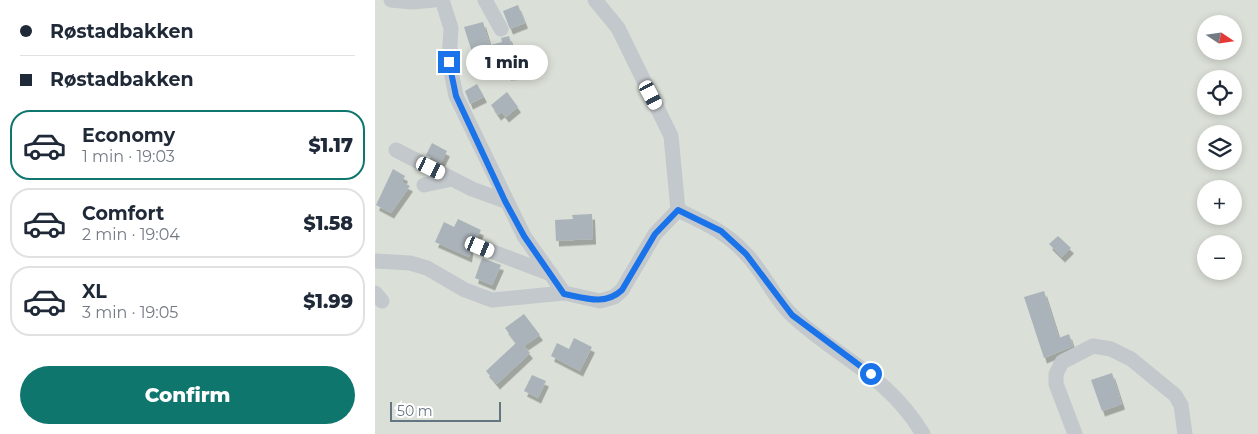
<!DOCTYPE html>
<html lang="en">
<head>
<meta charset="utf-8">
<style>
  :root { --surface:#fff; --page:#f2f2f3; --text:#1f2937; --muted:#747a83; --line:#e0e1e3; --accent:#0f766e }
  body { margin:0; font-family:Montserrat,sans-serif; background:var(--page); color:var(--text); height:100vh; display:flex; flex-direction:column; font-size:19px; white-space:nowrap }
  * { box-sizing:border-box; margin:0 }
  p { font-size:16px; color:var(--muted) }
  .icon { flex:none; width:28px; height:28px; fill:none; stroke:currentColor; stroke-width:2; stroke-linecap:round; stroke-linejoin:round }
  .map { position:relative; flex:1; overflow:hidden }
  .panel { display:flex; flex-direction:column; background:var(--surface); width:375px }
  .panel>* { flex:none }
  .hud { display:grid; align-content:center; height:110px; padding:0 20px; background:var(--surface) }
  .needle { width:32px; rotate:103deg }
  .fabs { position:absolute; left:822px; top:15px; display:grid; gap:10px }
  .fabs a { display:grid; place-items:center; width:45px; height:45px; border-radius:50%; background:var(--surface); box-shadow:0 2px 8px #0003; font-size:25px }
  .scale { position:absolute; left:15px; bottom:12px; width:111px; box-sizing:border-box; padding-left:5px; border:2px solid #657683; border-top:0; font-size:14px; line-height:18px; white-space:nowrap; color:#657683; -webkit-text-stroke:4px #fff; paint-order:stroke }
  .end { position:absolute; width:22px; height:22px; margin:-11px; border:6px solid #1a73e8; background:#fff; box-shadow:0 0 0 2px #fff }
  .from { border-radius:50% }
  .bubble { position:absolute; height:35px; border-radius:18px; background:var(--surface); box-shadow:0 2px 8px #0003; font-size:16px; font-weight:800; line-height:35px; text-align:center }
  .car { position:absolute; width:15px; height:30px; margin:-15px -8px; border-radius:6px; box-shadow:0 0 4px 1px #0007; background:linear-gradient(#fff 24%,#345 0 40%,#fff 0 76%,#345 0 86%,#fff 0) }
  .hud b { display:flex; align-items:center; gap:18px; height:48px; font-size:19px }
  .hud b+b { border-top:1px solid var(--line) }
  .hud i { width:12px; height:12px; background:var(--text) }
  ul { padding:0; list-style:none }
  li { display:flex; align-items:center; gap:15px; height:70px; margin:0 10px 8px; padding:0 10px; border:2px solid var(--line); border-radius:20px }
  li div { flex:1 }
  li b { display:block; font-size:19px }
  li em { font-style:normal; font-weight:800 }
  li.on { border-color:var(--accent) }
  li>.icon { width:45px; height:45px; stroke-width:1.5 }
  .primary-button { display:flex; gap:10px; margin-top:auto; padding:10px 20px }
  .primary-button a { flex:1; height:58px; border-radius:30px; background:var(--accent); color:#fff; font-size:20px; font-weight:800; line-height:58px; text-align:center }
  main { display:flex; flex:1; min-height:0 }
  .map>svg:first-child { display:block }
  .green { fill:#dadfd7; fill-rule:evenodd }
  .building { fill:#aab3b9; filter:url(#shadow) }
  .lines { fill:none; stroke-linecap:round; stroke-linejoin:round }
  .minor { stroke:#c3c8cc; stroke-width:15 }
  .route { stroke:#1a73e8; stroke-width:6 }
</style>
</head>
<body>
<main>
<section class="panel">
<div class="hud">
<b><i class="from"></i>Røstadbakken</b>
<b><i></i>Røstadbakken</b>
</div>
<ul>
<li class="on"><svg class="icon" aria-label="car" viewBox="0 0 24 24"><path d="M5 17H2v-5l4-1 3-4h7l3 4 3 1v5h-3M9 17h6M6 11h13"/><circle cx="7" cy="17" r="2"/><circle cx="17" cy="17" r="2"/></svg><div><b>Economy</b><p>1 min · 19:03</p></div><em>$1.17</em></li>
<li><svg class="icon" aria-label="car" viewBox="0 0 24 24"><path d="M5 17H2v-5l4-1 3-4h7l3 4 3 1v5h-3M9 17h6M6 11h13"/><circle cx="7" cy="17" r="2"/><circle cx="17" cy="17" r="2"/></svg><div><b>Comfort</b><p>2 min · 19:04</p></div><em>$1.58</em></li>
<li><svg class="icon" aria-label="car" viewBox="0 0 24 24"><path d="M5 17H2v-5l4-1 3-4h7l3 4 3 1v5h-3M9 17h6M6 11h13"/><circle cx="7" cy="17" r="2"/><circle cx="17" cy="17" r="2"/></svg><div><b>XL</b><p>3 min · 19:05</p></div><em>$1.99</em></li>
</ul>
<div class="primary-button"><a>Confirm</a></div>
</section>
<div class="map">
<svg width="883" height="434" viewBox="0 0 883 434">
  <defs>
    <filter id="shadow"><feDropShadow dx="3" dy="5.5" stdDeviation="0" flood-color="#0004"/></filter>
  </defs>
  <rect width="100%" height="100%" fill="#fafaf8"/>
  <!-- green -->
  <path class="green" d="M 0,0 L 883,0 L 883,434 L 0,434 ZM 831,24 L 859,24 L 859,51 L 831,51 ZM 831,79 L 859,79 L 859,106 L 831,106 ZM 831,134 L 859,134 L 859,161 L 831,161 ZM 831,189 L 859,189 L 859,216 L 831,216 ZM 831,244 L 859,244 L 859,271 L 831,271 Z"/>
  <!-- building -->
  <g class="building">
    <polygon points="143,5 150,23 135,29 128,11"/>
    <polygon points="108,22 115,45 127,42 126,38 134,36 142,62 147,61 149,73 133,75 131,66 104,74 89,27"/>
    <polygon points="102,84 109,97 95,104 90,91"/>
    <polygon points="132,92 143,107 131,117 127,112 123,115 116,105"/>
    <polygon points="57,143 72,151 66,163 51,155"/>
    <polygon points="18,169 30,176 27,182 35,186 16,213 1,205"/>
    <polygon points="217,214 218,239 181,241 180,220 198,219 197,215"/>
    <polygon points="83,219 106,230 102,238 96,243 94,257 60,242 69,222 79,227"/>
    <polygon points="683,236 696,248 687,257 674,244"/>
    <polygon points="107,258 126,265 117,285 100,278"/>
    <polygon points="669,291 684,338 694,334 698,346 669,358 649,297"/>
    <polygon points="149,314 165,335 149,346 155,353 122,384 111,371 141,343 130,328"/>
    <polygon points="199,338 217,347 205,371 176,356 182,343 194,349"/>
    <polygon points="737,373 747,404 727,411 716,380"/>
    <polygon points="157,375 171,381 163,398 149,391"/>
  </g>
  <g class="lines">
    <!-- minor -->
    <g class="minor">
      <polyline points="16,0 37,2 59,0"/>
      <polyline points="67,0 76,28 74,62 81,96 149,236 189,293"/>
      <polyline points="110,0 126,29"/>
      <polyline points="21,150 97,189 130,201"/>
      <polyline points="49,185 77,179"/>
      <path d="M 303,210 C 328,222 351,232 370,253 C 389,272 399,299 419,317 C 466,360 512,375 548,434"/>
      <polyline points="105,247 176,274"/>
      <polyline points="0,261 35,263 52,268 90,290 117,300 189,293 225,301 239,297 247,290 280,234 303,210 296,136 243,28 220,0"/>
      <polyline points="0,293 7,301"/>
      <polyline points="700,434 681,384 681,374 687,362 718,346 736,349 756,359 800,395 806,405 810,434"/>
    </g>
  </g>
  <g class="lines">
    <!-- route -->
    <path class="route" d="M 74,62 L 81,96 L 130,201 L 149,236 L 189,294 C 210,298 230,306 247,290 L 280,234 L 303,210 L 346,231 L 371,254 L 417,315 L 496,374"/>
  </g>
</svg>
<div class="fabs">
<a><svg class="needle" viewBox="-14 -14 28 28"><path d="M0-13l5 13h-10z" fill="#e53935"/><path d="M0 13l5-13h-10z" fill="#747a83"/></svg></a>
<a><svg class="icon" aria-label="locate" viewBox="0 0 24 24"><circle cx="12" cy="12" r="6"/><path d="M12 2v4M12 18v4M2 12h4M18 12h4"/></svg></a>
<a><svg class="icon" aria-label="layers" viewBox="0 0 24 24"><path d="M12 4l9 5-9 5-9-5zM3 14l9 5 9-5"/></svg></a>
<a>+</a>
<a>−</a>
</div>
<div class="scale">50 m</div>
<i class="end from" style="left:496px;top:374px"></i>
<i class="end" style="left:74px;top:62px"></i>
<div class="bubble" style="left:91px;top:45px;width:82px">1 min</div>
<i class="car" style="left:276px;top:95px;rotate:152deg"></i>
<i class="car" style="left:56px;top:168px;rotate:116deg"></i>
<i class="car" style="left:105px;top:247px;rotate:112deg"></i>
</div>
</main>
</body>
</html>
